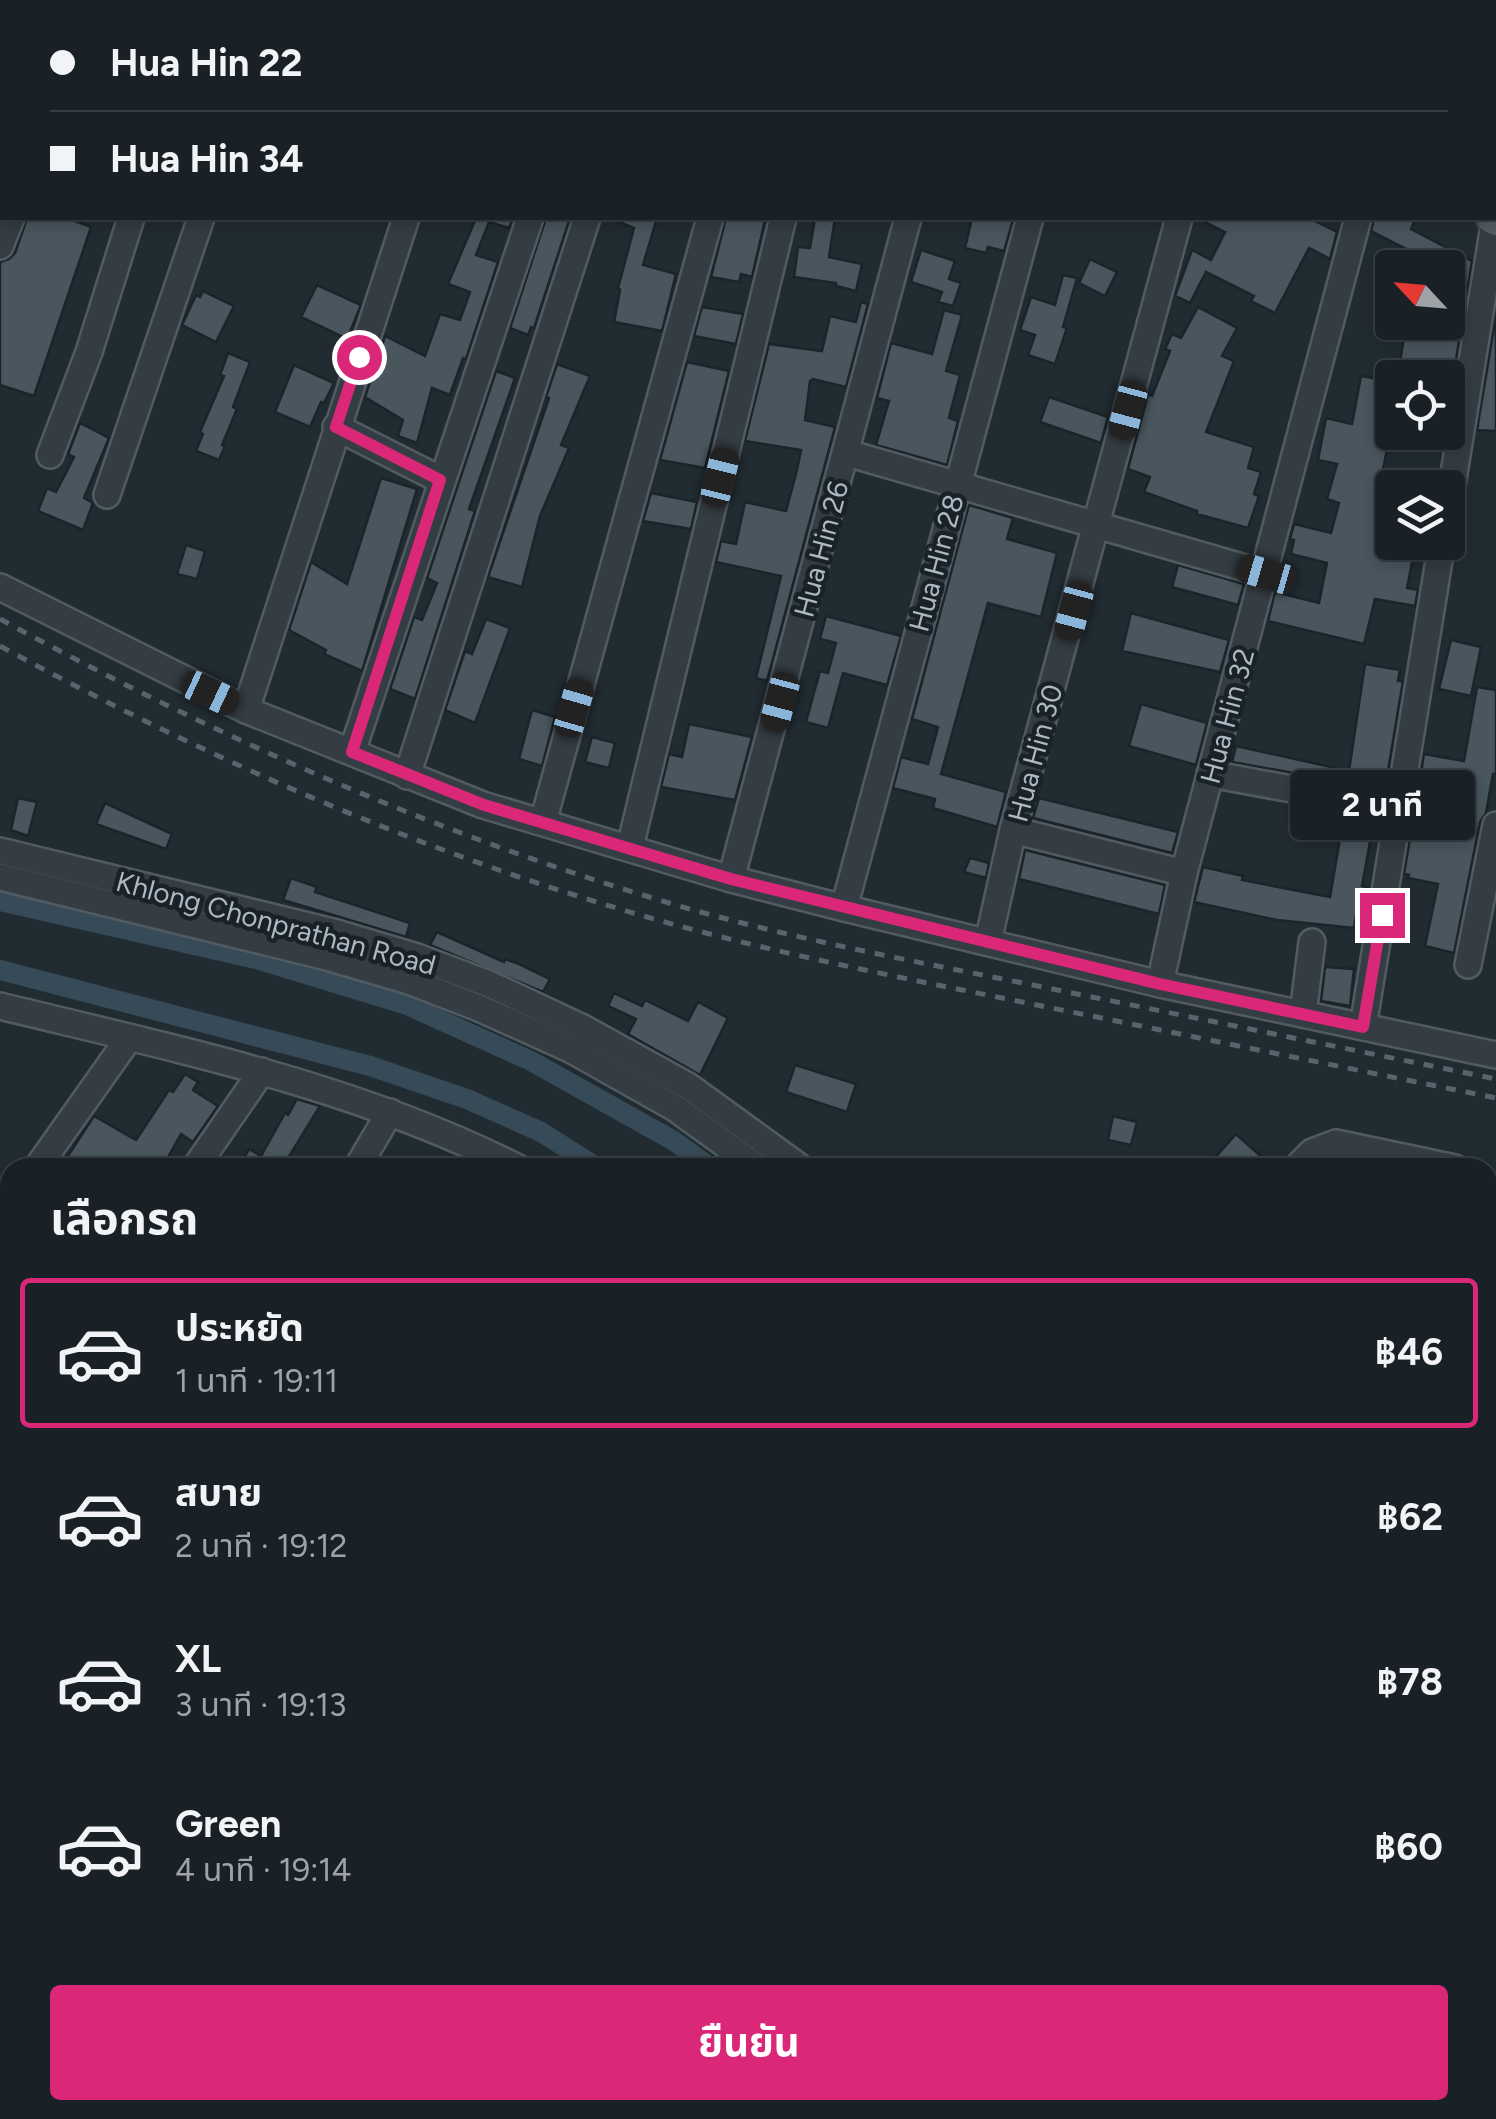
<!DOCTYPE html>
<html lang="th">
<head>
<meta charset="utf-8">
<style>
  :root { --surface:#192126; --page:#22292e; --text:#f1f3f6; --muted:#9fa3a7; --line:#373e43; --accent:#db2777 }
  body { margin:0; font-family:Figtree,"Noto Sans Thai",sans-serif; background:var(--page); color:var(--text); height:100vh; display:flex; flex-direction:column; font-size:38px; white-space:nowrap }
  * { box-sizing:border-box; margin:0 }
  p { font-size:32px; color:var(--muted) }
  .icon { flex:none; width:55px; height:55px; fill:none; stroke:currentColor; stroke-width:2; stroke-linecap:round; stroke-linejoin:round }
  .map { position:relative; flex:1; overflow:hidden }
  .details { position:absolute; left:0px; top:1158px; width:1498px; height:962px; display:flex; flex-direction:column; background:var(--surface); border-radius:30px 30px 0 0; box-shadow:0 5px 15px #0003,0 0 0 2px var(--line) }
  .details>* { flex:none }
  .guide { position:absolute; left:0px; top:0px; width:1498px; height:220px; box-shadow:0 5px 15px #0003,0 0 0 2px var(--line); display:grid; align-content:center; height:220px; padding:0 50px; background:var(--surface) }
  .needle { width:65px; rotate:296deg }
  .tools { position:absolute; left:1375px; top:250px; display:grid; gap:20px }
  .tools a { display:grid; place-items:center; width:90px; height:90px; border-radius:10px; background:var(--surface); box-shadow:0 5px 15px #0003,0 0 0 2px var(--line); font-size:50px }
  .end { position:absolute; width:45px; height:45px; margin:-22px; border:12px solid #db2777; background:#fff; box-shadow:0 0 0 5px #fff }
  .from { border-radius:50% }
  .bubble { position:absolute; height:70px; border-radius:10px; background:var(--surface); box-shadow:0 5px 15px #0003,0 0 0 2px var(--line); font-size:32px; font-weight:700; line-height:70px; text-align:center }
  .car { position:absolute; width:30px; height:60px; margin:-30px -15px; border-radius:12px; box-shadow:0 0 8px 2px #0007; background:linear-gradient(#222 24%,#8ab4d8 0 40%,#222 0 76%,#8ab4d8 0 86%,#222 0) }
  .guide b { display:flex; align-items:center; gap:35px; height:95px; font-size:38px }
  .guide b+b { border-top:2px solid var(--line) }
  .guide i { width:25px; height:25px; background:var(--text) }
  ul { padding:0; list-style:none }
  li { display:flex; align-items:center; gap:30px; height:150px; margin:0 20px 15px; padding:0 30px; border:5px solid transparent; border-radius:10px }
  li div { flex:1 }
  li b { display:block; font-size:38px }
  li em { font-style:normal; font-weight:700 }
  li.current { border-color:var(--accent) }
  li>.icon { width:90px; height:90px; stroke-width:1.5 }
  h2 { padding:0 50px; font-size:45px; line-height:120px }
  .cta { display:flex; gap:20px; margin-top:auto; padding:20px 50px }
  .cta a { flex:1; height:115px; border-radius:10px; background:var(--accent); color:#fff; font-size:40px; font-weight:700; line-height:115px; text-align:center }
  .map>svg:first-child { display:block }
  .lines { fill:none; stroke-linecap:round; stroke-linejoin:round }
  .canal { stroke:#364a58; stroke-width:20 }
  .building { fill:#49565e; stroke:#1b242a; stroke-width:2.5 }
  .minor-casing { stroke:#515b61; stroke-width:30 }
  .major-casing { stroke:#404950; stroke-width:35 }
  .minor { stroke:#343d43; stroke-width:25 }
  .major { stroke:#525c63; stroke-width:30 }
  .rail { stroke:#58646c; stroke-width:5; stroke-dasharray:10 10; stroke-linecap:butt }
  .route { stroke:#db2777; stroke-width:12 }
  .labels { text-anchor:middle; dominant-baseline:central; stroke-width:9; stroke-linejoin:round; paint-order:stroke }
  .street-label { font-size:28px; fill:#aeb8c0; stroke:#192228 }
</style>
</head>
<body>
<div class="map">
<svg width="1496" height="2119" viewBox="0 0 1496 2119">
  <rect width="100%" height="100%" fill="#212c32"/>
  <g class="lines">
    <!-- canal -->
    <g class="canal">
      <polyline points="0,901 256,959 407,1005 531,1061 674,1141 711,1168"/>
      <polyline points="0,970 370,1066 467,1099 541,1132 598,1168"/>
      <polyline points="1488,1716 1496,1722"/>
      <polyline points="1488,1796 1496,1802"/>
    </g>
  </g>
  <!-- building -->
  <g class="building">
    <polygon points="27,218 67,218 91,227 34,396 0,385 0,262 9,259 15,253"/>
    <polygon points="476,218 513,218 509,228 489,222 476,255 498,262 466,359 463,358 450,395 432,388 417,443 398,436 403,420 365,397 385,336 425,356 440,314 460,320 470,292 448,284"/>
    <polygon points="546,218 570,218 534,328 531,327 528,335 510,328"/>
    <polygon points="609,218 657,218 643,265 676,274 662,331 614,322 620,290 618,288 634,228"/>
    <polygon points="726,218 765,220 752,277 741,274 739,282 711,277"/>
    <polygon points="815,218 835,218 829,257 862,264 856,291 836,286 836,283 794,277 798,247 810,248"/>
    <polygon points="972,218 1013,220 1004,251 988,247 986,253 965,248"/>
    <polygon points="1197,218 1309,218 1337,232 1330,259 1309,248 1275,313 1251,301 1254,296 1206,272 1190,303 1175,296 1192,250 1211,260 1225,232"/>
    <polygon points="1374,218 1416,218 1411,229 1472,261 1453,378 1399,370 1406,322 1448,322 1448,268 1414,268 1416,254 1371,231"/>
    <polygon points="921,250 955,261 949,279 961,283 953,306 938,302 942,292 911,282"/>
    <polygon points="1090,259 1117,272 1105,296 1079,283"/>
    <polygon points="1387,265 1392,266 1392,315 1376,311"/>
    <polygon points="1063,275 1077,278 1063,327 1067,328 1055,364 1028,355 1035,335 1020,330 1031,297 1055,305"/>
    <polygon points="317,285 361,305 347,339 301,317"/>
    <polygon points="203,291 234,306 216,342 182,325 196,295 200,297"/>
    <polygon points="861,302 868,304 846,387 813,379 810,381 805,420 835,427 767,681 756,678 781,576 716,562 721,541 736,544 745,502 786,511 797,470 801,450 745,441 769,344 822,351 830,316 856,322"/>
    <polygon points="702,307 743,314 736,344 694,336"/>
    <polygon points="1198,307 1237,328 1222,356 1234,361 1206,432 1254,447 1248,468 1261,472 1254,494 1259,496 1248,528 1197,514 1197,511 1144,492 1150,477 1128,469 1148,394 1152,396 1170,351 1165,349 1172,334 1181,338"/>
    <polygon points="944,310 962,315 946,371 960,375 949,418 958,421 947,465 876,445 889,401 877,398 891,343 932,354"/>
    <polygon points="1496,315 1496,431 1477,430"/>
    <polygon points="228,353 250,362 233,407 237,409 222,445 225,446 219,460 196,451 203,434 200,432 224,376 220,375"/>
    <polygon points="687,362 729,371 705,468 660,460"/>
    <polygon points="557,364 590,376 561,445 569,448 540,516 522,587 488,577 549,398 546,397"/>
    <polygon points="294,365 334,383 324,403 321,402 310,427 275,412"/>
    <polygon points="496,371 515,378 469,509 475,511 415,699 390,689 414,617 422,620 437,583 427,578"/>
    <polygon points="1361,376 1392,381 1392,424 1382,475 1391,477 1386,494 1392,496 1392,542 1416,542 1407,588 1418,590 1415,606 1375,599 1364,644 1268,621 1275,592 1319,603 1327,563 1291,554 1294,540 1290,539 1294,524 1331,533 1339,503 1327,499 1337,464 1318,460 1326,418 1352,424"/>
    <polygon points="1049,397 1108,417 1101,443 1040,422"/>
    <polygon points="80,423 109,438 84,498 93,503 83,530 38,511 47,488 56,492 74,457 68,454"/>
    <polygon points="381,478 417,489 362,671 324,654 326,650 289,630 311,562 347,584"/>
    <polygon points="651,493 697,502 691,529 643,521"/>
    <polygon points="969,505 1013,518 1007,539 1057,553 1041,617 988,603 941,774 1006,792 997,827 933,808 935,799 893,788 901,757 928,764 938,727 912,719"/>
    <polygon points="186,545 205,551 197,579 177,574"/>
    <polygon points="1178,565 1244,584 1238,605 1172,587"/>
    <polygon points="1131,613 1229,640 1220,672 1122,651"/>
    <polygon points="826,616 901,636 887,685 843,673 828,728 806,722 820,671 828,673 836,643 820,639"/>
    <polygon points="486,619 510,628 475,723 445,710 465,651 472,654"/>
    <polygon points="1451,640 1481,647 1471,696 1439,689"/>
    <polygon points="1365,664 1400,670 1398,681 1403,681 1388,771 1383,770 1362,886 1369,888 1367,904 1358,902 1354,928 1277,920 1194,902 1203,867 1243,876 1242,880 1330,897 1345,809 1351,799 1346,785 1338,781 1232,762 1236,746 1349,771"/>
    <polygon points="1477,687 1496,690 1496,774 1493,774 1486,813 1480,822 1454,953 1425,946 1438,884 1408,878 1409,875 1404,874 1424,754 1464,761"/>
    <polygon points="1141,704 1207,723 1196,765 1129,746"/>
    <polygon points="532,710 555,717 542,766 519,759"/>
    <polygon points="689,724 752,737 735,800 661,787 669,754 682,757"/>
    <polygon points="592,737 615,743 609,768 585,762"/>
    <polygon points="18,798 37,802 28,836 11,830"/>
    <polygon points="1039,798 1178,832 1172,853 1033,818"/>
    <polygon points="105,803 172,834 166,849 96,824"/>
    <polygon points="1025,850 1165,885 1159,914 1019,879"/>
    <polygon points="970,858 989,863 986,878 964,872"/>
    <polygon points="291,878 317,887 315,892 410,923 406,937 283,900"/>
    <polygon points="437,932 504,962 505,959 519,964 550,979 543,992 430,945"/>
    <polygon points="1325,967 1354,969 1350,1006 1321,1001"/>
    <polygon points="614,993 642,1006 645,1000 688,1021 698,1002 728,1018 700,1075 628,1034 636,1019 608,1006"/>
    <polygon points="795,1065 856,1084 847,1112 786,1092"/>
    <polygon points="185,1074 198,1082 193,1090 218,1106 193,1142 181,1134 162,1168 60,1168 94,1116 136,1140 169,1090 173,1092"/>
    <polygon points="297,1099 320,1106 282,1168 238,1168 249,1149 261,1156 285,1113 288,1115"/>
    <polygon points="1113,1116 1137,1122 1131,1145 1108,1140"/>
    <polygon points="1236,1134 1274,1168 1206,1168"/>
  </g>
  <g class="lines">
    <!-- minor casing -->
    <g class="minor-casing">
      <g id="minor">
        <polyline points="87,2 87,0"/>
        <polyline points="204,2 205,0"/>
        <polyline points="273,2 274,0"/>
        <polyline points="406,2 407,0"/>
        <polyline points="477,2 478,0"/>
        <polyline points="600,2 601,0"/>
        <polyline points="701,2 701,0"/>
        <polyline points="867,2 868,0"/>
        <polyline points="965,2 965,0"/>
        <polyline points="1348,2 1348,0"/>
        <polyline points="1495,74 1496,72"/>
        <polyline points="0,103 2,104"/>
        <polyline points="0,246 11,218"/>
        <polyline points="336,427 441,480"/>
        <polyline points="847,453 1266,574"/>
        <polyline points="50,455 89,352 131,218"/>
        <polyline points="107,495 201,218"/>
        <polyline points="1448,511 1495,219"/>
        <polyline points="0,587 246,710 483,805 731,879 844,908 1160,984 1496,1055"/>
        <polyline points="246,710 406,218"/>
        <polyline points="352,752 530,218"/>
        <polyline points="1210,774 1335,797"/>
        <polyline points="407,776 587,218"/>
        <polyline points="543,822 710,218"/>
        <polyline points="1013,830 1184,873"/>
        <polyline points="630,847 783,218"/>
        <polyline points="0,851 333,932 417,957 489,984 581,1027 688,1086 801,1168"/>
        <polyline points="0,877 327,957 409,981 479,1008 570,1049 675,1108 758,1168"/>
        <polyline points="731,879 908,218"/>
        <polyline points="844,908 1030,218"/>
        <polyline points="988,942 1013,830 1179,218"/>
        <polyline points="1468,965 1496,825"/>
        <polyline points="1160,984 1184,873 1358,218"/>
        <path d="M 0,1006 C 176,1049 356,1086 518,1168"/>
        <polyline points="1303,1014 1312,942"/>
        <polyline points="1363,1027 1442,542"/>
        <polyline points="37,1168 129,1038"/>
        <polyline points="195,1168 262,1071"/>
        <polyline points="357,1168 390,1112"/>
        <polyline points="1296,1168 1312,1152 1336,1143 1455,1168"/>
        <polyline points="1488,1203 1496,1193"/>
        <polyline points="0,1219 10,1205"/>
        <polyline points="1488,1382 1496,1373"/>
        <polyline points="0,1394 10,1401"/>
        <polyline points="0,1434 10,1424"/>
        <polyline points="1488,1652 1496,1658"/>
        <polyline points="0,1658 10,1665"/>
        <polyline points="1488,1683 1496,1689"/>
        <polyline points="0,1762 10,1770"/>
        <polyline points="1488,1841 1496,1847"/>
        <polyline points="0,1846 10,1835"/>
        <polyline points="0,2026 10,2032"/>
        <polyline points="1488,2063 1496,2051"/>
        <polyline points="138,2110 153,2119"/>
        <polyline points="548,2110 557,2119"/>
        <polyline points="1115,2110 1133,2119"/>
        <polyline points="347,2119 353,2110"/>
        <polyline points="483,2119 490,2110"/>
        <polyline points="727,2119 730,2110"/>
        <polyline points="999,2119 1006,2110"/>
        <polyline points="1313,2119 1320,2110"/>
        <polyline points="1449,2119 1456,2110"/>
      </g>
    </g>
    <!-- major casing -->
    <g class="major-casing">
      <g id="major">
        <polyline points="1094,0 1099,2"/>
        <polyline points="1188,0 1193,2"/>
        <polyline points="1495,165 1496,166"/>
        <polyline points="1492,218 1496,220"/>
      </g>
    </g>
    <!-- minor -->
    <use href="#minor" class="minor"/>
    <!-- major -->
    <use href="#major" class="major"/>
    <!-- rail -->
    <g class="rail">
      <path d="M 0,619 C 206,731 421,828 646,896 C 768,934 897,958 1023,983 C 1181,1015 1338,1047 1496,1079"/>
      <path d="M 0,646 C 209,759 417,851 647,917 C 773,953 903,978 1032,1004 C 1186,1035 1341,1067 1496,1098"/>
    </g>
  </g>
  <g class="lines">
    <!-- route -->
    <polyline class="route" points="359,357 336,427 440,480 352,752 484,805 731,879 1160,984 1363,1027 1382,915"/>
  </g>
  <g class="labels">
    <!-- street labels -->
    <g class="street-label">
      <text transform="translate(821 549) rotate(-75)">Hua Hin 26</text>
      <text transform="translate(936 563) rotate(-75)">Hua Hin 28</text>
      <text transform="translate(1227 716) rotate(-75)">Hua Hin 32</text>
      <text transform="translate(1035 753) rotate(-75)">Hua Hin 30</text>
      <text transform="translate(276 923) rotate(15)">Khlong Chonprathan Road</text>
    </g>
  </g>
</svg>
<div class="tools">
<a><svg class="needle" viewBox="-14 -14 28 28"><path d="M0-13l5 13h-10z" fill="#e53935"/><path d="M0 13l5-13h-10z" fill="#9fa3a7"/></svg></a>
<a><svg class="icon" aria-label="locate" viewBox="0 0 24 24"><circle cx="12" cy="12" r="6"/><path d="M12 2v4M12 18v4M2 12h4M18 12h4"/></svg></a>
<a><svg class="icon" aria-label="layers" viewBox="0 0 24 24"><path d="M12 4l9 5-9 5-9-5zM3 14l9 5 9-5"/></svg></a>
</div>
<i class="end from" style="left:359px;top:357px"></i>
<i class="end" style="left:1382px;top:915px"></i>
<div class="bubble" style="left:1290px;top:770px;width:185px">2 นาที</div>
<i class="car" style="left:1128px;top:410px;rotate:195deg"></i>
<i class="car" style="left:720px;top:477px;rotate:14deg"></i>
<i class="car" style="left:1266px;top:574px;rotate:286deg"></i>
<i class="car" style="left:1074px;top:611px;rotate:195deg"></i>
<i class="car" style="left:210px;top:693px;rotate:115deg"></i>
<i class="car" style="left:780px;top:702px;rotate:195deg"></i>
<i class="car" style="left:574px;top:708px;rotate:16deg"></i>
<div class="guide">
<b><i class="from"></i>Hua Hin 22</b>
<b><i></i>Hua Hin 34</b>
</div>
<section class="details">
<h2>เลือกรถ</h2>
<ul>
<li class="current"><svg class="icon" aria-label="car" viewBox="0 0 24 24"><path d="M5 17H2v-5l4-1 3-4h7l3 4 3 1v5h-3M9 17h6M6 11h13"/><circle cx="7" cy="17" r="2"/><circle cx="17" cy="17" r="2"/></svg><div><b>ประหยัด</b><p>1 นาที · 19:11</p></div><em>฿46</em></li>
<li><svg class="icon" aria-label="car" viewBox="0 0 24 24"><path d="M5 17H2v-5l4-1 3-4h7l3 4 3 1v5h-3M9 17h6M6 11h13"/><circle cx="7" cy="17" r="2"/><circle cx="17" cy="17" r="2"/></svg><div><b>สบาย</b><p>2 นาที · 19:12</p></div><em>฿62</em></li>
<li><svg class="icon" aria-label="car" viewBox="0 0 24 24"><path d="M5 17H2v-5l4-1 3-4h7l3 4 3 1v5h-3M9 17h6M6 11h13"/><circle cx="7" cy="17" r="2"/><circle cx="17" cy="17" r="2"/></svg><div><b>XL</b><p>3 นาที · 19:13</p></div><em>฿78</em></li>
<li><svg class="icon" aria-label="car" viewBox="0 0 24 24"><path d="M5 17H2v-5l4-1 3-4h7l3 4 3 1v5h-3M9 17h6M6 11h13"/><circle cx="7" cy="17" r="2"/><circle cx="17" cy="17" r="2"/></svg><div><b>Green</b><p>4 นาที · 19:14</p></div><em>฿60</em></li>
</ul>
<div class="cta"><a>ยืนยัน</a></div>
</section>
</div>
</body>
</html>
